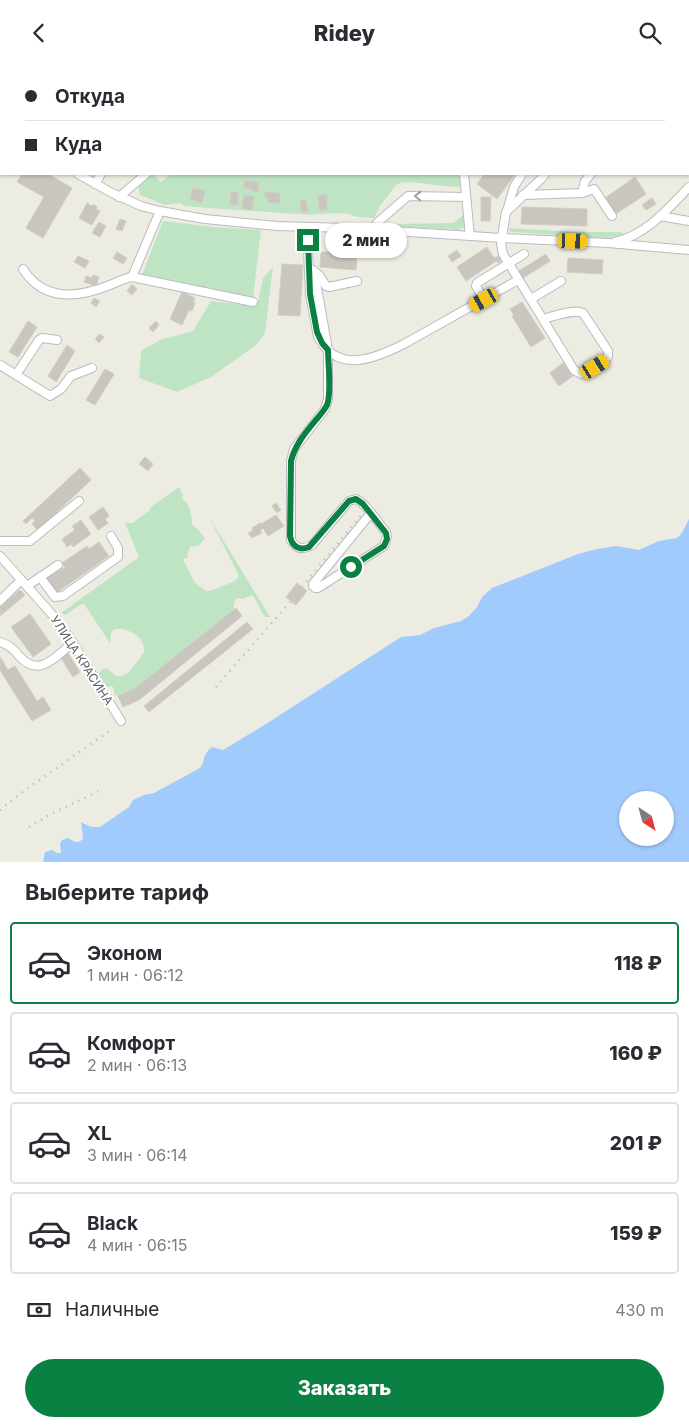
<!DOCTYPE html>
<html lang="ru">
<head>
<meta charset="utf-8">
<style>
  :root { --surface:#fff; --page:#f7f7f7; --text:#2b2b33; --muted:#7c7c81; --line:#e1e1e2; --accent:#0b8043 }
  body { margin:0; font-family:Inter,sans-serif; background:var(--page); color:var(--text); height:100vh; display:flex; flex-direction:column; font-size:19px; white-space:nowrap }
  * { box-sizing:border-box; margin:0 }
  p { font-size:16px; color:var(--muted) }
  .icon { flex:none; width:28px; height:28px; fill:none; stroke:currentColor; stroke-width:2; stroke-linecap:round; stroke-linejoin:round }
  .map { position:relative; height:797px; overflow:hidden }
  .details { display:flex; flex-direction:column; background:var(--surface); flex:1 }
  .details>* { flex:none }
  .hud { position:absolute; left:0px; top:0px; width:690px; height:110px; box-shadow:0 1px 4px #0004; display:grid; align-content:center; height:110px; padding:0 25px; background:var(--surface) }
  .needle { width:32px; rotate:144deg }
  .tools { position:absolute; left:619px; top:726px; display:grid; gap:10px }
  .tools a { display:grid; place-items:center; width:55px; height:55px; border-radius:50%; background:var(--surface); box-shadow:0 1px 4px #0004; font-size:25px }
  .end { position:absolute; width:22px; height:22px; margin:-11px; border:6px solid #0b8043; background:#fff; box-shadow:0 0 0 2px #fff }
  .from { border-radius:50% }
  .bubble { position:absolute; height:35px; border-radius:18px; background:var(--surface); box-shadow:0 1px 4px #0004; font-size:16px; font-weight:800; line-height:35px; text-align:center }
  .car { position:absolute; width:15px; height:30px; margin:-15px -8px; border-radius:6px; box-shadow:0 0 4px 1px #0007; background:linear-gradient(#f5c518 24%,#345 0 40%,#f5c518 0 76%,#345 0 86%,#f5c518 0) }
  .hud b { display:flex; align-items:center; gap:18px; height:48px; font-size:19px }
  .hud b+b { border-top:1px solid var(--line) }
  .hud i { width:12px; height:12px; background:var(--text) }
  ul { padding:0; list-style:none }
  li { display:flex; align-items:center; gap:15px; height:82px; margin:0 10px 8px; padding:0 15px; border:2px solid var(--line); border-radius:5px }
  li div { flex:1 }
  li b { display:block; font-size:19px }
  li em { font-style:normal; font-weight:800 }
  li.selected { border-color:var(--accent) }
  li>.icon { width:45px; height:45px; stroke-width:1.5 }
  h2 { padding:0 25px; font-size:22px; line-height:60px }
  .pay { display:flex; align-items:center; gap:12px; height:55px; padding:0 25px; font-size:19px }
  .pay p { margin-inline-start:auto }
  .button { display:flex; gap:10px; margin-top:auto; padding:10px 25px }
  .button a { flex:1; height:58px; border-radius:30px; background:var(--accent); color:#fff; font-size:20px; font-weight:800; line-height:58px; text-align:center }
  header { display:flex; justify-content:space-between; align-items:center; height:65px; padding:0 25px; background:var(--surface); font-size:22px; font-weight:800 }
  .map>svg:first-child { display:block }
  .green { fill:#bfe4c3 }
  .water { fill:#a2cbfd; fill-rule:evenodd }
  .building { fill:#c8c6bf; stroke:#d2cec1 }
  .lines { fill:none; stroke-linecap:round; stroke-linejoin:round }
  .minor-casing { stroke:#babbc1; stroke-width:10 }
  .minor { stroke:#fff; stroke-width:8 }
  .rail { stroke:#b3b4b4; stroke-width:2.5; stroke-dasharray:1 6; stroke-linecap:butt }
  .oneway { stroke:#9d9ea1 }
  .route { stroke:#0b8043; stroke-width:6 }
  .labels { text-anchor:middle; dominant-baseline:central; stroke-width:4; stroke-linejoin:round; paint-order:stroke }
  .street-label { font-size:12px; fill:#5b5d63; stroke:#fff }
</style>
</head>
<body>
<header><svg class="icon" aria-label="back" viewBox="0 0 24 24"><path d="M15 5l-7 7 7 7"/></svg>Ridey<svg class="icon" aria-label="search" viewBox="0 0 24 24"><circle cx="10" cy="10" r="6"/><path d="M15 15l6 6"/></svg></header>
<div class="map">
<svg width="689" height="797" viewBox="0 0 689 797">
  <rect width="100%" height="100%" fill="#edece2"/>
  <!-- green -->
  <g class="green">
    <path d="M 153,109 L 161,117 L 171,109 L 460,109 L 462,121 C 446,125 409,112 396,120 L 380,141 L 374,153 C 367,153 359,152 352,151 L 351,149 C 337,147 325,148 311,150 L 194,142 L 184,141 L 180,138 L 165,140 L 140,130 L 138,121 Z"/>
    <polygon points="465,149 466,159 463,163 458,165 393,161 393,159 453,158"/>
    <polygon points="163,156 214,162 261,165 253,233 142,210"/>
    <polygon points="508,163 577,167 621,167 625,170 606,173 511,167"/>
    <polygon points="273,202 265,268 256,280 211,312 177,327 139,313 141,286 160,275 193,266 211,236 253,241 258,237 263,213"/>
    <path d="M 179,422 L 183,430 L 182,433 C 190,440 192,449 192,460 L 198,464 L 205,474 C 201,479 197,482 190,482 L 187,490 L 188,493 L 184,493 L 184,496 L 195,518 L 206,526 L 210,526 L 233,517 L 238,513 L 238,509 L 209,452 L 270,552 L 265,552 C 259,545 258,536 252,530 L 243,534 L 236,533 L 234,539 L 234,545 L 134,624 L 118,631 L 115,630 L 113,622 L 111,621 L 106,623 C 102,620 99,615 98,610 C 108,593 111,614 121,611 C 131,609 138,595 144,587 C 145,572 128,562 114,564 L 111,567 L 110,578 L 84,539 L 82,539 L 65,550 L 61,548 L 139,492 L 125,458 L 133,458 L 136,455 L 149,446 L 152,441 Z"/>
  </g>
  <!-- water -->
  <path class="water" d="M 689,454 L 689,797 L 43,797 L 45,787 L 52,785 L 57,788 L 61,788 L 60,779 L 62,775 L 68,773 C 74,777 78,779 83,774 L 81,757 L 91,762 L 100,762 L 129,742 L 133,735 L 144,730 L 154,728 L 200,703 C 206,696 201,691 212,682 L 223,685 L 269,657 L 401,572 L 420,570 L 434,563 L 461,556 L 469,551 L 477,542 L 482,532 L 492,523 L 578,489 L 597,484 L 616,481 L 639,485 L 659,476 L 677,473 L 682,468 ZM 628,735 L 665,735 L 665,772 L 628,772 Z"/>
  <!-- building -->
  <g class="building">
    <polygon points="566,0 613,0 615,1 564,1"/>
    <polygon points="22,109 48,109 72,123 43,173 26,163 44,132 17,117"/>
    <polygon points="484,109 511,109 514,111 497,134 477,119"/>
    <polygon points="635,112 646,129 616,149 605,133"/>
    <polygon points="245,116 259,117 258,127 252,126 252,124 244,123"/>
    <polygon points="193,123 205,126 202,138 190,134"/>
    <polygon points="231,127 238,127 237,140 230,140"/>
    <polygon points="265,127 280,128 280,138 268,138 268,133 265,133"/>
    <polygon points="244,130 254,131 252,145 242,143"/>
    <polygon points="318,130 327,130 327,145 319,145"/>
    <polygon points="481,132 491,132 490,156 481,156"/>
    <polygon points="652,133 656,139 646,145 642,140"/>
    <polygon points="306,135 308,147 301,147 300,136"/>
    <polygon points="87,138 92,141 94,139 97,142 96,144 100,146 92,160 79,153"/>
    <polygon points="522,142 587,144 587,161 521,159"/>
    <polygon points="120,154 126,156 122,166 116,164"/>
    <polygon points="99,157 106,161 100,172 92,168"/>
    <polygon points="487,182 494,193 498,191 501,196 498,198 496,196 466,216 457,202"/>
    <polygon points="457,185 461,191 452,197 448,191"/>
    <polygon points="333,186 337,186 337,188 357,189 356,205 320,202 321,187 333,187"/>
    <polygon points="117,187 127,193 123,199 113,193"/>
    <polygon points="546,189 550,196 523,213 519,206"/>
    <polygon points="78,191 89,196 85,203 74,197"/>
    <polygon points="568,193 603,195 602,209 567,207"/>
    <polygon points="282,199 303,200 300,251 278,250"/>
    <polygon points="93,210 99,212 96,221 84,217 86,211 92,213"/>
    <polygon points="132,219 137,224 132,230 127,226"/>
    <polygon points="182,227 195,233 193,237 195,238 192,246 189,245 182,260 170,254"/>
    <polygon points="94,233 100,236 96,242 91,238"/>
    <polygon points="522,237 545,273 531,282 512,251 514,250 510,244"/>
    <polygon points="28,256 37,262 18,292 9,287"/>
    <polygon points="156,256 159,260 153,267 149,263"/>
    <polygon points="100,269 104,272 99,278 95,274"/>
    <polygon points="67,280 75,286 56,317 48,311"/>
    <polygon points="563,298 573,311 559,321 550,308"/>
    <polygon points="105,304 114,309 95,340 86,335"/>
    <polygon points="145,392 153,399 148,406 139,399"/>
    <polygon points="80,403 91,415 40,463 41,464 39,466 32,459 35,456 32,453 26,459 23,456"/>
    <polygon points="276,438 281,445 277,448 272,441"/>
    <polygon points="103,442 109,451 105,454 108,458 98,465 89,452"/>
    <polygon points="276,450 284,461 268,471 263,463 260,466 262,468 252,473 248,468 253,465 252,463 260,458 261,459"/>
    <polygon points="81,455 91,469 73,482 71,479 67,482 62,474 75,465 72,461"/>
    <polygon points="99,477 109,491 56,528 46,514 65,502 62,498 87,481 89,484"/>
    <polygon points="297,518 307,526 296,540 286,532"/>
    <polygon points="20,525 25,530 0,551 0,542"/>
    <polygon points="236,543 242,551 139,635 123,642 118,631 134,624"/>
    <polygon points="30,549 51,579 33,592 11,562"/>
    <polygon points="247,557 253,564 149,647 144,641"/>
    <polygon points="68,588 80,607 73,612 61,593"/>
    <polygon points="0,592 8,605 15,601 37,636 43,632 51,645 32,656 0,605"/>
  </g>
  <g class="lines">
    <!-- minor casing -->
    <g class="minor-casing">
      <g id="minor">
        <polyline points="4,1 4,0"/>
        <polyline points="45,1 46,0"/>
        <polyline points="154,1 155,0"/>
        <polyline points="273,1 275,0"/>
        <polyline points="553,1 554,0"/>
        <polyline points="632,1 633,0"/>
        <polyline points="0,8 1,6"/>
        <polyline points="0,63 1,64"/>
        <polyline points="78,109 112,128 141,141 160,146 205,154 277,161 347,163 502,173 608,178 689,185"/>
        <polyline points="464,109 470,171"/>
        <polyline points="95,119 101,109"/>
        <polyline points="582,128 585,116 591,109"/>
        <polyline points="523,130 582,128 594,124 612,151"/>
        <polyline points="119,132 146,109"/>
        <polyline points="507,146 514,122 522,109"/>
        <polyline points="660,151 689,156"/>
        <path d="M 307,162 L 310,229 L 318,272 C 338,310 376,293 404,279 L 518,215"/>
        <polyline points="372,165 378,157 408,131 466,132"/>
        <path d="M 615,177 C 646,170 668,144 689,122"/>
        <path d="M 23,204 C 44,237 78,233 110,220 C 118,217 124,213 132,212 L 253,237"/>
        <polyline points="313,205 319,210 326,221 329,222 357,216"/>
        <path d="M 314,206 L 328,285 L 328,334 L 325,344 L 294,384 L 291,396 L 291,475 C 296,484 303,485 312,480 L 349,436 L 356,434 C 368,440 377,457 386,467 L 387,471 L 384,481 L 318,523 L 315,523 L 313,521 L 313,519 L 371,448"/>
        <polyline points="132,212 160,146"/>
        <polyline points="531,234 561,216"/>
        <polyline points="484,235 476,221 477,218 524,189"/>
        <path d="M 543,254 C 555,251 572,244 583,248 L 608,286 L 608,292 L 585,308 L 581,309 L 574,305 L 503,189 L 501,178 L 506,147 L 542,113 L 545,109"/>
        <polyline points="0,300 50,331 61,324 71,311 92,303"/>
        <polyline points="16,310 39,275 42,273 57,275"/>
        <polyline points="0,476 30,476 79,436"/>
        <polyline points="0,491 56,554 73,578 121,656"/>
        <polyline points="40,512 55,532 63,531 118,492 118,483 111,471"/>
        <polyline points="27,521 58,500"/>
        <polyline points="0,536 21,515"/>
        <path d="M 0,577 C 8,579 14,584 19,591 C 40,614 55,591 73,578"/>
      </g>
    </g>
    <!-- minor -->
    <use href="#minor" class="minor"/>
    <!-- rail -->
    <g class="rail">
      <polyline points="302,522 362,449"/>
      <polyline points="216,622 291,536"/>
      <polyline points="0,745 25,725 111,665"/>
      <polyline points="29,762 51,749 103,724"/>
    </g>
  </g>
  <!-- one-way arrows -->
  <defs><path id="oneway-chevron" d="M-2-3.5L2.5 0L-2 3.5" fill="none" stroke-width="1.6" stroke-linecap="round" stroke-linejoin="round" transform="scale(1.25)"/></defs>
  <use class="oneway" href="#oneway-chevron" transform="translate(418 131) rotate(-179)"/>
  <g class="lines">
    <!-- route -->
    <path class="route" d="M 308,175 L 310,229 L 317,267 L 322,278 L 328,285 C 328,298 332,328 327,340 C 324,346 319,351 315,356 C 305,368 295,380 291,396 L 290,471 C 292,482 300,486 309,482 L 349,436 L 356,434 L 363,439 L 386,468 L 387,474 L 384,481 L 351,502"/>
  </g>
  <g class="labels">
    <!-- street labels -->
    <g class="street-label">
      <text transform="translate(82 595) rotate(57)">УЛИЦА КРАСИНА</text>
    </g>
  </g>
</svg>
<div class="tools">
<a><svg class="needle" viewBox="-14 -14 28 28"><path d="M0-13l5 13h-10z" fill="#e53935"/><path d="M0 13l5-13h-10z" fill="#7c7c81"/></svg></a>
</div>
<i class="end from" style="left:351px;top:502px"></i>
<i class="end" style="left:308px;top:175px"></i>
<div class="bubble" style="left:325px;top:158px;width:82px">2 мин</div>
<i class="car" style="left:573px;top:176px;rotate:92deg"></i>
<i class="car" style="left:484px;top:235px;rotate:241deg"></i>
<i class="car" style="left:595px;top:302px;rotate:59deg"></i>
<div class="hud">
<b><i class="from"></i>Откуда</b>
<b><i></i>Куда</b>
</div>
</div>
<section class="details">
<h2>Выберите тариф</h2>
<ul>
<li class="selected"><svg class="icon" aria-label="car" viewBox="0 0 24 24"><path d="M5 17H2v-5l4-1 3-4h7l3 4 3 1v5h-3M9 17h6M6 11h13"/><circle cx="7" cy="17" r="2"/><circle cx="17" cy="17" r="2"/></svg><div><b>Эконом</b><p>1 мин · 06:12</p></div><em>118 ₽</em></li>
<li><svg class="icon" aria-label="car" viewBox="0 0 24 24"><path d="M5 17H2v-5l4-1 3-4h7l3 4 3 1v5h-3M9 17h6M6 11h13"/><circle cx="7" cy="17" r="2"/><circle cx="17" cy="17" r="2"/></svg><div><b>Комфорт</b><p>2 мин · 06:13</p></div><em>160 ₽</em></li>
<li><svg class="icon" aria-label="car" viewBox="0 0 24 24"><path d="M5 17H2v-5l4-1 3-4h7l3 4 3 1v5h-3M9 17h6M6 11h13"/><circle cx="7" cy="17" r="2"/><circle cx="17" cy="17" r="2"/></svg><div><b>XL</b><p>3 мин · 06:14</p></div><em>201 ₽</em></li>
<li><svg class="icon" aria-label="car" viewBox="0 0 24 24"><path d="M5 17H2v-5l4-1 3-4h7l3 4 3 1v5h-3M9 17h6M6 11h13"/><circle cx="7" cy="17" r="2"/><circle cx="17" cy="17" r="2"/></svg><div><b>Black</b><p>4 мин · 06:15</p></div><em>159 ₽</em></li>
</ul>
<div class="pay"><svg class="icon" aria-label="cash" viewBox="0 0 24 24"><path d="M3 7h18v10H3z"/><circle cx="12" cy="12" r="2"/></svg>Наличные<p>430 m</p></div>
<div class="button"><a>Заказать</a></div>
</section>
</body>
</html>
